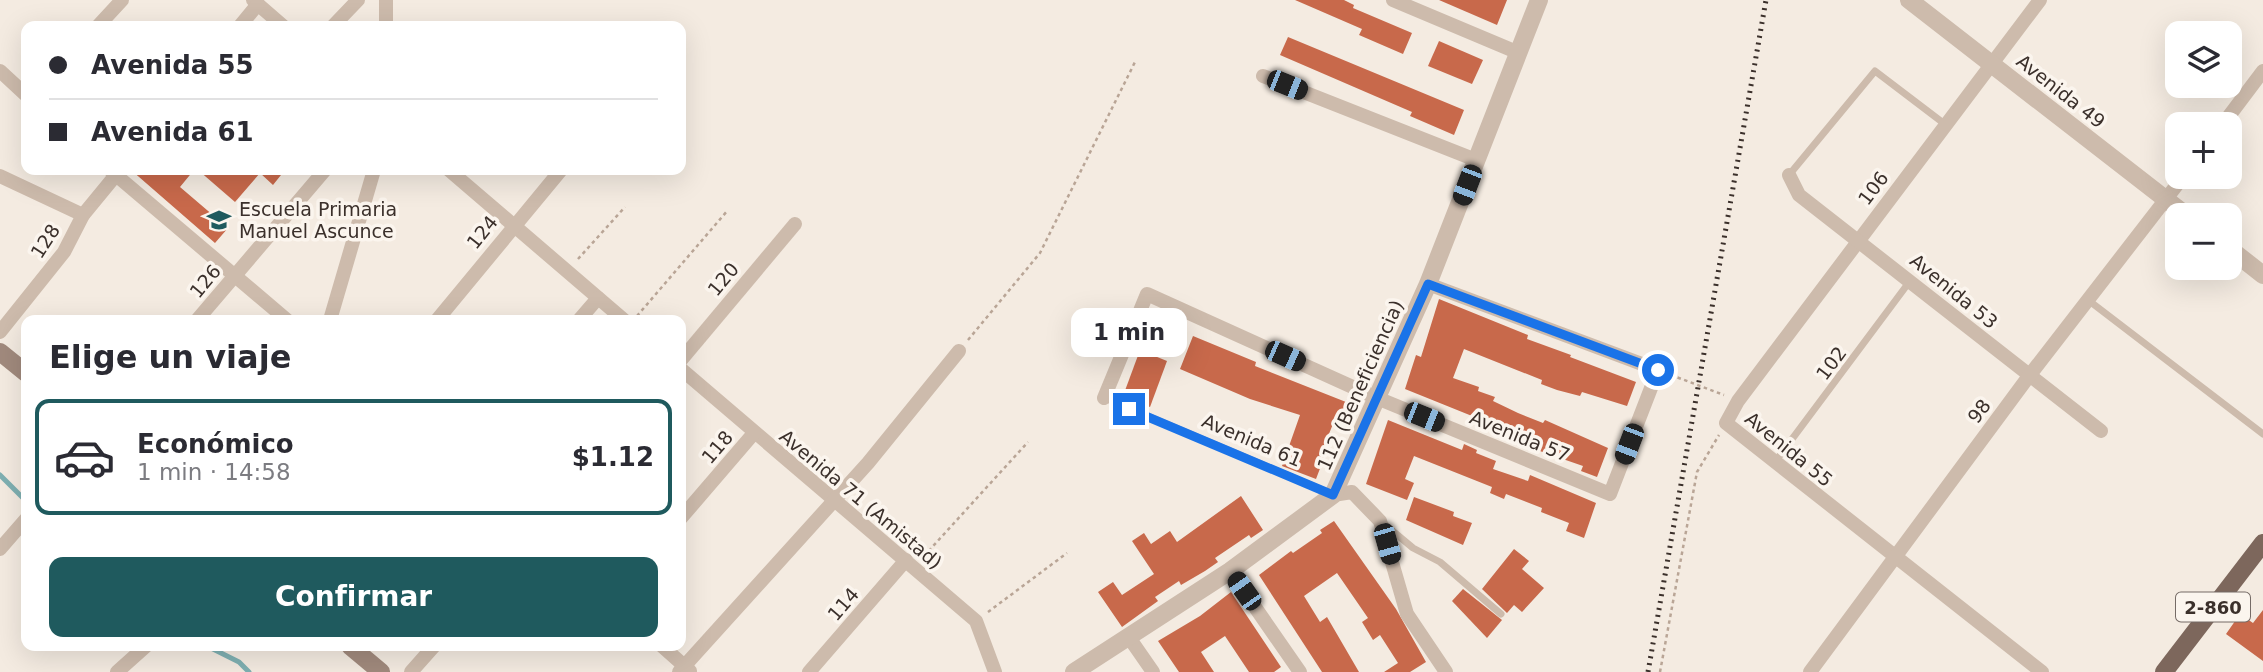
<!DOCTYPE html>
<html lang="es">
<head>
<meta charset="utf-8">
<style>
  :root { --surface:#fff; --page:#f2f2f3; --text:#2b2b33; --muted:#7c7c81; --line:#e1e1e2; --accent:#1f5a5e }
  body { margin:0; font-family:"DejaVu Sans",sans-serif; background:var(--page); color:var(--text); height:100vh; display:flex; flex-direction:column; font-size:26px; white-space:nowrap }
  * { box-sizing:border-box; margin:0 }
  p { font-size:23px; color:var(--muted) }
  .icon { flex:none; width:38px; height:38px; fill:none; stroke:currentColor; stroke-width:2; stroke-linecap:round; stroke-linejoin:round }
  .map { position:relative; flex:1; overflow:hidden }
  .drawer { position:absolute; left:21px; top:315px; width:665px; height:336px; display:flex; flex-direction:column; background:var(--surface); border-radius:14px; box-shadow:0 7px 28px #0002 }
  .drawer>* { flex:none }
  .top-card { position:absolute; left:21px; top:21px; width:665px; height:154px; border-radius:14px; box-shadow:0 7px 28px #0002; display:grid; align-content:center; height:154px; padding:0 28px; background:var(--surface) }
  .controls { position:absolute; left:2165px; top:21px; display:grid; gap:14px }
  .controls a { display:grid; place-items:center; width:77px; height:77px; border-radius:14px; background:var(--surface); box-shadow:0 7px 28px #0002; font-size:35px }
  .end { position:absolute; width:32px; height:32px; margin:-16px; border:9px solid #1a73e8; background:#fff; box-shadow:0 0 0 4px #fff }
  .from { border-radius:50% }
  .bubble { position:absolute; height:49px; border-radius:14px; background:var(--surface); box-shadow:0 7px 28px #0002; font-size:23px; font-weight:700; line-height:49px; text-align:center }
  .car { position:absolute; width:21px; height:42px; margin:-21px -10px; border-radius:9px; box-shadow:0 0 5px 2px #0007; background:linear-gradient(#222 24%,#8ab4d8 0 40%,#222 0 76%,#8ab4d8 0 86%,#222 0) }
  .top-card b { display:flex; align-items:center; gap:24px; height:66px; font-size:26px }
  .top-card b+b { border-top:2px solid var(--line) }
  .top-card i { width:18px; height:18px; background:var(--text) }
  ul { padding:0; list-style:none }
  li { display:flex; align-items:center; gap:21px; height:116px; margin:0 14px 10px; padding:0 14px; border:4px solid var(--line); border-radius:14px }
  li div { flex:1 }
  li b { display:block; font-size:26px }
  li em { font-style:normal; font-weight:700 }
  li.active { border-color:var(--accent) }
  li>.icon { width:63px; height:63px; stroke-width:1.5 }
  h2 { padding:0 28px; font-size:32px; line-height:84px }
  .cta { display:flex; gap:14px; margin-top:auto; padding:14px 28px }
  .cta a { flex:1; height:80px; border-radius:14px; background:var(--accent); color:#fff; font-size:28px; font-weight:700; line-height:80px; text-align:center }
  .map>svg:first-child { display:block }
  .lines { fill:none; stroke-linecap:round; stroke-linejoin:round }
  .stream { stroke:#7fb0b2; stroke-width:5 }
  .building { fill:#c8694b }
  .path { stroke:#b9a596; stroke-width:2.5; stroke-dasharray:3.5 3.5; stroke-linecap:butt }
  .service { stroke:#cdbbac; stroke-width:7 }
  .minor { stroke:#cdbbac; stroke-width:14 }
  .tertiary { stroke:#cdbbac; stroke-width:18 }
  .secondary { stroke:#a18a7d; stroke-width:18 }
  .primary { stroke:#7d675c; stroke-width:18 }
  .rail { stroke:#3b302b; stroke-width:5; stroke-dasharray:2 5; stroke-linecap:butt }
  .route { stroke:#1a73e8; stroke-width:9 }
  .labels { text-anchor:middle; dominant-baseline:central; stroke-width:7; stroke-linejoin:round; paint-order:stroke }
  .shield { fill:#fbf5ee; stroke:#756b66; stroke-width:2 }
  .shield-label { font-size:18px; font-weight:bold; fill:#3b302b }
  .street-label { font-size:19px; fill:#3b302b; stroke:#fbf5ee }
  .poi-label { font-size:19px; fill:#3b302b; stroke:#fbf5ee; text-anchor:start }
</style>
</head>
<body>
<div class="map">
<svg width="2263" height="672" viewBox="0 0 2263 672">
  <rect width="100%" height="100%" fill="#f4ebe1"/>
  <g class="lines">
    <!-- stream -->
    <g class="stream">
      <polyline points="0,475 26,501"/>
      <polyline points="207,646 239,662 249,672"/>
    </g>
  </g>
  <!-- building -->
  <g class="building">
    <polygon points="1295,0 1344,0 1354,5 1353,8 1412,33 1403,54 1359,35 1362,29"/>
    <polygon points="1439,0 1507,0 1497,25"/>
    <polygon points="1288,37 1464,110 1454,135 1410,116 1412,112 1280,55"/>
    <polygon points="1439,41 1483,60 1472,84 1428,66"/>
    <polygon points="131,170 194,170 180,187 228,228 215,243"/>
    <polygon points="198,170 285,170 273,185 260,173 235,202"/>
    <polygon points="1439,299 1528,335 1527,339 1571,355 1570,357 1636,382 1627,406 1582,392 1580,396 1557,390 1541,384 1542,380 1464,349 1453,378 1479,387 1478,391 1495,397 1493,401 1518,413 1543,423 1545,420 1608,448 1597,477 1581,471 1583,466 1534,449 1492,430 1493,427 1471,419 1472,416 1405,389 1416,355 1421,357"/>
    <polygon points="1193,336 1256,362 1255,366 1346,402 1339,420 1335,419 1320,456 1324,458 1316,479 1282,466 1300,415 1250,399 1180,369"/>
    <polygon points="1140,350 1167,361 1150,407 1123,396"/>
    <polygon points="1388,420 1462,450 1464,444 1477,450 1476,453 1496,461 1493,469 1528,481 1530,475 1596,503 1584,538 1566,531 1569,523 1541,512 1542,508 1506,494 1504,499 1490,493 1492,487 1414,456 1405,479 1414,483 1407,500 1366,484"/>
    <polygon points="1241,496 1263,530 1251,538 1249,535 1215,558 1218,562 1205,571 1181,585 1179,581 1155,597 1158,601 1122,627 1098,592 1113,582 1122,595 1154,574 1132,541 1144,533 1151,544 1170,531 1177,542"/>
    <polygon points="1414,497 1454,512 1453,516 1472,523 1463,545 1406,520"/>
    <polygon points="1334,521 1396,609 1426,662 1410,672 1384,672 1398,663 1380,635 1373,640 1362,622 1368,618 1337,573 1304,596 1320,622 1327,617 1359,672 1322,672 1259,575 1291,551 1293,553 1322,533 1320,530"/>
    <polygon points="1514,549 1529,561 1522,569 1544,588 1522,612 1514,605 1507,613 1482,589"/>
    <polygon points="1463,589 1502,620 1487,638 1452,601"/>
    <polygon points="1231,592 1281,667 1274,672 1249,672 1225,636 1201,652 1214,672 1179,672 1158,641 1200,616"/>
    <polygon points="2263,610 2263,661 2226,634 2240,614 2253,623"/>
  </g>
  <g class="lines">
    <!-- path -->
    <g class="path">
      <polyline points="578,259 625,207"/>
      <polyline points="637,316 728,210"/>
      <polyline points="968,340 1040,253 1135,62"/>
      <polyline points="1671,375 1724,395"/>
      <polyline points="924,556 1028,442"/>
      <polyline points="988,612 1067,553"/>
      <polyline points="1660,672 1697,472 1719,435"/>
    </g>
    <!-- service -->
    <g class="service">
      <polyline points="1789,175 1875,71 1946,125"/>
      <polyline points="2088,300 2263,434"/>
      <polyline points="1105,398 1332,494"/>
      <polyline points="1775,462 1910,281"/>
      <polyline points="1383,523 1413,548 1440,562 1501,614"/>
    </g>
    <!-- minor -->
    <g class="minor">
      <polyline points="253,0 283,26"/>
      <polyline points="1393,0 1519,53"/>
      <polyline points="2040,0 1738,401 1726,423 2042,672"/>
      <polyline points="98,26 122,0"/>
      <polyline points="240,26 258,4"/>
      <polyline points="333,26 358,0"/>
      <polyline points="386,26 386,0"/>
      <polyline points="0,71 26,95"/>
      <polyline points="1263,76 1476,160"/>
      <polyline points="2223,124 2263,71"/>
      <polyline points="110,170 287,320"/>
      <polyline points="449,170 624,320"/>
      <polyline points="1789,175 1799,195 2101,431"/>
      <polyline points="0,176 83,215"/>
      <polyline points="197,320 325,170"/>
      <polyline points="330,320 374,170"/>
      <polyline points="437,320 561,170"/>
      <polyline points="579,320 598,298"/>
      <polyline points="0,332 64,252 83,215 120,170"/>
      <polyline points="681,360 795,224"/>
      <polyline points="681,369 976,621 995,672"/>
      <polyline points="1104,398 1147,294 1377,398 1610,494 1658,370 1428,284"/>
      <polyline points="1333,495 1352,492 1380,521 1407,614 1446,672"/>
      <polyline points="681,518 754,433"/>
      <polyline points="0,549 26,519"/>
      <polyline points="1230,571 1300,672"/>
      <polyline points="1128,636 1153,672"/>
      <polyline points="662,646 690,671"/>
      <polyline points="117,672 146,646"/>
      <polyline points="411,672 434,646"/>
      <polyline points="679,672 868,463 959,351"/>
      <polyline points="809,672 906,560"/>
      <polyline points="1810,672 2029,376 2183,177"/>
    </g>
    <!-- tertiary -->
    <g class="tertiary">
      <polyline points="1909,0 2186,215"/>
      <polyline points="2230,249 2263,275"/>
      <polyline points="1074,672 1230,571 1333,495 1428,284 1539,0"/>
    </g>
    <!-- secondary -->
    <g class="secondary">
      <polyline points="0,352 26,373"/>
      <polyline points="350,646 381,672"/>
    </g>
    <!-- primary -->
    <polyline class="primary" points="2164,672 2263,543"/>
    <!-- rail -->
    <polyline class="rail" points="1648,672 1766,0"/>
  </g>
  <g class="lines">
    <!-- route -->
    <polyline class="route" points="1129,409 1333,495 1428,284 1658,370"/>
  </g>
  <!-- icons -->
  <defs>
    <g id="school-bare" transform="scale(1.89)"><path d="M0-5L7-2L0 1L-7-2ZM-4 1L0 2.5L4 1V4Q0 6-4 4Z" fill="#1f5a5e" stroke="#fbf5ee" stroke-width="2.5" paint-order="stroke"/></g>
  </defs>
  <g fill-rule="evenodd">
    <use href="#school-bare" x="219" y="220"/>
  </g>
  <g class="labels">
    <!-- shield labels -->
    <rect class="shield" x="2176" y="592.5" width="74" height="29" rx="5"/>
    <g class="shield-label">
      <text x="2213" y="607">2-860</text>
    </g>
    <!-- street labels -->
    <g class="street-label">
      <text transform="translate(2061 91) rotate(38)">Avenida 49</text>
      <text transform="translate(1873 188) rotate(-53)">106</text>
      <text transform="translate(482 232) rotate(-51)">124</text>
      <text transform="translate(45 241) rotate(-57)">128</text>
      <text transform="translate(723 279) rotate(-50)">120</text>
      <text transform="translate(205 281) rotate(-50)">126</text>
      <text transform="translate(1954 291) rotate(39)">Avenida 53</text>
      <text transform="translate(1831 363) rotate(-53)">102</text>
      <text transform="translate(1360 385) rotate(-66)">112 (Beneficiencia)</text>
      <text transform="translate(1979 411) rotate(-53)">98</text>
      <text transform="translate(1520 436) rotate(22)">Avenida 57</text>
      <text transform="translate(1252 440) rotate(23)">Avenida 61</text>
      <text transform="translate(717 447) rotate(-49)">118</text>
      <text transform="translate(1789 449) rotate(39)">Avenida 55</text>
      <text transform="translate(861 499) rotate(40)">Avenida 71 (Amistad)</text>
      <text transform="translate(843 604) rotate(-49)">114</text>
    </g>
    <!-- poi labels -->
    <g class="poi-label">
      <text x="239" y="209">Escuela Primaria<tspan x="239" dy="22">Manuel Ascunce</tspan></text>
    </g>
  </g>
</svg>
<div class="controls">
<a><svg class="icon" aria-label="layers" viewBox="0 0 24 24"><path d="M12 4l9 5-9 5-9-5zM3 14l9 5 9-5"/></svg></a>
<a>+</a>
<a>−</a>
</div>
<i class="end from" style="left:1658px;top:370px"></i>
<i class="end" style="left:1129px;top:409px"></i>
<div class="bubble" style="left:1071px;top:308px;width:116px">1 min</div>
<i class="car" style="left:1287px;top:85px;rotate:112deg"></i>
<i class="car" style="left:1467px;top:185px;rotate:201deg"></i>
<i class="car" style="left:1285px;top:356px;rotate:114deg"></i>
<i class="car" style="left:1424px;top:417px;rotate:112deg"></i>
<i class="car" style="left:1629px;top:444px;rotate:201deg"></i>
<i class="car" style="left:1387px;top:544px;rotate:164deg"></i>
<i class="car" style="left:1244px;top:591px;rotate:325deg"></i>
<div class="top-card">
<b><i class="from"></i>Avenida 55</b>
<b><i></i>Avenida 61</b>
</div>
<section class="drawer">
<h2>Elige un viaje</h2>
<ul>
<li class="active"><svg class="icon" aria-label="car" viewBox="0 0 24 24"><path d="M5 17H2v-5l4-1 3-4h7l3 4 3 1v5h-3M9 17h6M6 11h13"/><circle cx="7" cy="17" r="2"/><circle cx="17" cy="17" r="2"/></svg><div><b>Económico</b><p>1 min · 14:58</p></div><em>$1.12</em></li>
</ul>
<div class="cta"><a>Confirmar</a></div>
</section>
</div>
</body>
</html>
